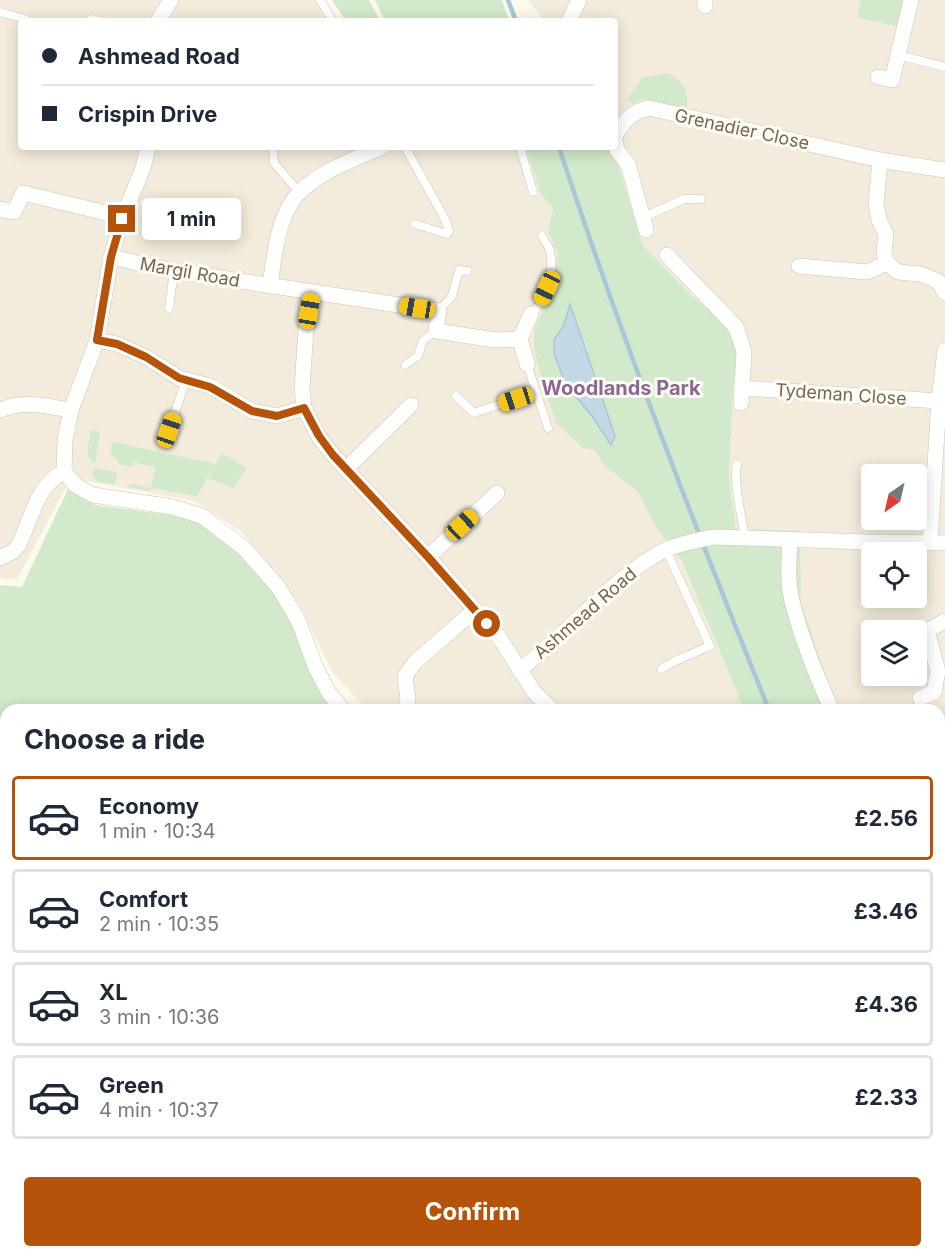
<!DOCTYPE html>
<html lang="en">
<head>
<meta charset="utf-8">
<style>
  :root { --surface:#fff; --page:#f6f6f7; --text:#1f2937; --muted:#747a83; --line:#e0e1e3; --accent:#b45309 }
  body { margin:0; font-family:Inter,sans-serif; background:var(--page); color:var(--text); height:100vh; display:flex; flex-direction:column; font-size:22px; white-space:nowrap }
  * { box-sizing:border-box; margin:0 }
  p { font-size:20px; color:var(--muted) }
  .icon { flex:none; width:33px; height:33px; fill:none; stroke:currentColor; stroke-width:2; stroke-linecap:round; stroke-linejoin:round }
  .map { position:relative; flex:1; overflow:hidden }
  .details { position:absolute; left:0px; top:704px; width:945px; height:554px; display:flex; flex-direction:column; background:var(--surface); border-radius:18px 18px 0 0; box-shadow:0 3px 15px #0003 }
  .details>* { flex:none }
  .top-card { position:absolute; left:18px; top:18px; width:600px; height:132px; border-radius:6px; box-shadow:0 3px 15px #0003; display:grid; align-content:center; height:132px; padding:0 24px; background:var(--surface) }
  .needle { width:39px; rotate:214deg }
  .fabs { position:absolute; left:861px; top:464px; display:grid; gap:12px }
  .fabs a { display:grid; place-items:center; width:66px; height:66px; border-radius:6px; background:var(--surface); box-shadow:0 3px 15px #0003; font-size:30px }
  .end { position:absolute; width:27px; height:27px; margin:-14px; border:8px solid #b45309; background:#fff; box-shadow:0 0 0 3px #fff }
  .from { border-radius:50% }
  .bubble { position:absolute; height:42px; border-radius:6px; background:var(--surface); box-shadow:0 3px 15px #0003; font-size:20px; font-weight:700; line-height:42px; text-align:center }
  .car { position:absolute; width:18px; height:36px; margin:-18px -9px; border-radius:8px; box-shadow:0 0 4px 2px #0007; background:linear-gradient(#f5c518 24%,#345 0 40%,#f5c518 0 76%,#345 0 86%,#f5c518 0) }
  .top-card b { display:flex; align-items:center; gap:21px; height:57px; font-size:22px }
  .top-card b+b { border-top:2px solid var(--line) }
  .top-card i { width:15px; height:15px; background:var(--text) }
  ul { padding:0; list-style:none }
  li { display:flex; align-items:center; gap:18px; height:84px; margin:0 12px 9px; padding:0 12px; border:3px solid var(--line); border-radius:6px }
  li div { flex:1 }
  li b { display:block; font-size:22px }
  li em { font-style:normal; font-weight:700 }
  li.current { border-color:var(--accent) }
  li>.icon { width:54px; height:54px; stroke-width:1.5 }
  h2 { padding:0 24px; font-size:27px; line-height:72px }
  .action { display:flex; gap:12px; margin-top:auto; padding:12px 24px }
  .action a { flex:1; height:69px; border-radius:6px; background:var(--accent); color:#fff; font-size:24px; font-weight:700; line-height:69px; text-align:center }
  .map>svg:first-child { display:block }
  .residential { fill:#f3ecdc; fill-rule:evenodd }
  .green { fill:#d2e9cb }
  .water { fill:#c2d9e5; stroke:#a9c7d6; stroke-width:1.5 }
  .lines { fill:none; stroke-linecap:round; stroke-linejoin:round }
  .stream { stroke:#a9c7d6; stroke-width:4.5 }
  .service-casing { stroke:#cec4b2; stroke-width:9 }
  .minor-casing { stroke:#cec4b2; stroke-width:16 }
  .service { stroke:#fff; stroke-width:8 }
  .minor { stroke:#fff; stroke-width:15 }
  .route { stroke:#b45309; stroke-width:8 }
  .labels { text-anchor:middle; dominant-baseline:central; stroke-width:6; stroke-linejoin:round; paint-order:stroke }
  .street-label { font-size:18px; fill:#776550; stroke:#fefcf4 }
  .neighbourhood-label { font-size:20px; font-weight:bold; fill:#8c6891; stroke:#fefcf4 }
</style>
</head>
<body>
<div class="map">
<svg width="945" height="1256" viewBox="0 0 945 1256">
  <rect width="100%" height="100%" fill="#fcf9ed"/>
  <!-- residential -->
  <g class="residential">
    <polygon points="0,0 318,0 332,21 21,21 21,147 525,147 541,194 553,209 548,232 558,253 552,289 534,330 604,465 638,492 656,527 682,561 744,709 367,709 333,673 298,602 242,532 194,501 71,478 17,579 0,578"/>
    <path d="M 528,0 L 945,0 L 945,835 L 939,836 L 939,710 L 837,709 L 801,603 L 800,532 L 736,529 L 729,477 L 733,389 L 739,351 L 723,323 L 685,289 L 642,244 L 613,147 L 615,147 L 615,21 L 545,21 ZM 872,474 L 916,474 L 916,519 L 872,519 ZM 872,552 L 916,552 L 916,597 L 872,597 ZM 872,630 L 916,630 L 916,675 L 872,675 Z"/>
  </g>
  <!-- green -->
  <g class="green">
    <polygon points="332,0 369,0 380,21 346,21"/>
    <polygon points="375,0 502,0 509,21 385,21"/>
    <polygon points="861,0 905,0 898,27 857,17"/>
    <path d="M 669,73 C 684,84 689,89 687,108 L 643,99 L 633,104 L 627,99 L 642,78 Z"/>
    <polygon points="525,147 613,147 642,244 685,289 723,323 739,351 733,389 729,477 736,529 800,531 801,603 837,709 744,709 682,561 656,527 638,492 604,465 595,450 583,448 556,423 534,351 534,330 552,289 558,253 548,232 553,209 541,194"/>
    <path d="M 91,430 L 100,432 L 95,464 C 83,456 89,443 91,430 Z"/>
    <polygon points="113,442 215,464 197,496 151,488 150,491 128,487 129,484 151,488 155,467 133,462 132,467 119,464 118,460 110,453"/>
    <polygon points="222,453 247,468 233,488 208,478"/>
    <polygon points="94,468 117,472 115,484 97,481 92,475"/>
    <polygon points="68,489 95,505 200,519 241,552 276,590 317,682 346,709 6,710 6,1251 939,1251 939,1076 945,1073 945,1256 0,1256 0,585 22,587"/>
  </g>
  <!-- water -->
  <polygon class="water" points="570,304 615,436 611,445 592,416 566,385 554,354 554,340 564,325"/>
  <g class="lines">
    <!-- stream -->
    <g class="stream">
      <polyline points="508,0 516,21"/>
      <path d="M 559,147 C 621,337 694,524 769,710"/>
    </g>
    <!-- service casing -->
    <g class="service-casing">
      <g id="service">
        <polyline points="320,0 333,21"/>
        <polyline points="0,12 25,19"/>
        <polyline points="91,19 99,21"/>
        <polyline points="898,55 945,67"/>
        <polyline points="273,147 274,163 299,192"/>
        <polyline points="405,147 445,219 449,231 447,234 415,224"/>
        <polyline points="520,147 533,192"/>
        <polyline points="644,217 684,199 701,199"/>
        <polyline points="169,308 174,271"/>
        <polyline points="439,311 452,296 459,270 467,271"/>
        <path d="M 531,314 C 546,301 556,269 549,248 C 547,244 544,240 542,236"/>
        <polyline points="527,364 548,428"/>
        <polyline points="405,365 418,356 423,340 436,331"/>
        <polyline points="456,396 474,413 536,392"/>
        <polyline points="169,430 186,380"/>
        <path d="M 737,465 C 733,482 742,518 745,537"/>
        <polyline points="661,669 675,661 710,646 666,550"/>
        <polyline points="939,870 945,868"/>
      </g>
    </g>
    <!-- minor casing -->
    <g class="minor-casing">
      <g id="minor">
        <polyline points="705,6 705,0"/>
        <polyline points="158,21 171,0"/>
        <polyline points="569,21 579,0"/>
        <polyline points="878,77 892,80 911,0"/>
        <path d="M 615,136 C 623,122 632,111 649,108 L 880,160 L 945,170"/>
        <polyline points="615,141 617,150 628,164 646,230"/>
        <polyline points="148,147 143,168 122,219 111,257 97,340 71,410 65,440 64,471 75,485 93,495 173,507 202,516 244,548 279,588 299,622 315,666 329,693 343,710"/>
        <polyline points="880,160 876,204 879,220 886,234 884,253 887,263 898,272 920,274 938,281 945,293"/>
        <polyline points="0,209 14,212 23,193 106,213 122,219"/>
        <polyline points="667,255 736,327 744,352 741,403"/>
        <polyline points="111,257 174,271 439,311 436,331 495,340 520,339"/>
        <polyline points="799,266 867,272 887,263"/>
        <path d="M 270,286 C 274,257 278,212 301,191 C 323,170 355,159 382,147"/>
        <polyline points="312,293 306,329 302,389 304,408 319,437 333,455 428,557 499,637 534,692 552,710"/>
        <polyline points="97,340 117,344 146,357 179,378 210,386 252,411 277,416 304,408"/>
        <polyline points="527,364 520,339 531,314"/>
        <polyline points="743,388 939,401"/>
        <path d="M 0,410 C 24,400 46,406 71,410"/>
        <polyline points="346,469 411,405"/>
        <path d="M 790,540 C 789,560 787,581 792,601 C 801,637 816,675 832,710"/>
        <polyline points="930,542 939,401 945,350"/>
        <polyline points="428,557 497,493"/>
        <path d="M 0,558 L 12,552 L 18,546 C 33,517 34,489 64,471"/>
        <path d="M 519,670 C 556,643 587,608 623,578 C 636,568 650,557 665,550 C 681,543 698,540 714,537 L 869,542 L 945,543"/>
        <polyline points="920,698 934,692 938,671 927,631 945,621"/>
        <polyline points="405,710 408,699 405,676 415,662 475,610"/>
        <polyline points="944,748 945,748"/>
      </g>
    </g>
    <!-- service -->
    <use href="#service" class="service"/>
    <!-- minor -->
    <use href="#minor" class="minor"/>
  </g>
  <g class="lines">
    <!-- route -->
    <polyline class="route" points="122,219 111,257 97,340 117,344 146,357 179,378 210,387 252,411 277,416 304,408 319,436 333,455 428,557 487,624"/>
  </g>
  <g class="labels">
    <!-- street labels -->
    <g class="street-label">
      <text transform="translate(742 129) rotate(12)">Grenadier Close</text>
      <text transform="translate(190 272) rotate(10)">Margil Road</text>
      <text transform="translate(841 394) rotate(4)">Tydeman Close</text>
      <text transform="translate(585 613) rotate(-41)">Ashmead Road</text>
    </g>
    <!-- neighbourhood labels -->
    <g class="neighbourhood-label">
      <text x="621" y="388">Woodlands Park</text>
    </g>
  </g>
</svg>
<div class="fabs">
<a><svg class="needle" viewBox="-14 -14 28 28"><path d="M0-13l5 13h-10z" fill="#e53935"/><path d="M0 13l5-13h-10z" fill="#747a83"/></svg></a>
<a><svg class="icon" aria-label="locate" viewBox="0 0 24 24"><circle cx="12" cy="12" r="6"/><path d="M12 2v4M12 18v4M2 12h4M18 12h4"/></svg></a>
<a><svg class="icon" aria-label="layers" viewBox="0 0 24 24"><path d="M12 4l9 5-9 5-9-5zM3 14l9 5 9-5"/></svg></a>
</div>
<i class="end from" style="left:487px;top:624px"></i>
<i class="end" style="left:122px;top:219px"></i>
<div class="bubble" style="left:142px;top:198px;width:99px">1 min</div>
<i class="car" style="left:547px;top:288px;rotate:205deg"></i>
<i class="car" style="left:417px;top:308px;rotate:279deg"></i>
<i class="car" style="left:309px;top:311px;rotate:9deg"></i>
<i class="car" style="left:516px;top:399px;rotate:252deg"></i>
<i class="car" style="left:169px;top:430px;rotate:19deg"></i>
<i class="car" style="left:462px;top:525px;rotate:47deg"></i>
<div class="top-card">
<b><i class="from"></i>Ashmead Road</b>
<b><i></i>Crispin Drive</b>
</div>
<section class="details">
<h2>Choose a ride</h2>
<ul>
<li class="current"><svg class="icon" aria-label="car" viewBox="0 0 24 24"><path d="M5 17H2v-5l4-1 3-4h7l3 4 3 1v5h-3M9 17h6M6 11h13"/><circle cx="7" cy="17" r="2"/><circle cx="17" cy="17" r="2"/></svg><div><b>Economy</b><p>1 min · 10:34</p></div><em>£2.56</em></li>
<li><svg class="icon" aria-label="car" viewBox="0 0 24 24"><path d="M5 17H2v-5l4-1 3-4h7l3 4 3 1v5h-3M9 17h6M6 11h13"/><circle cx="7" cy="17" r="2"/><circle cx="17" cy="17" r="2"/></svg><div><b>Comfort</b><p>2 min · 10:35</p></div><em>£3.46</em></li>
<li><svg class="icon" aria-label="car" viewBox="0 0 24 24"><path d="M5 17H2v-5l4-1 3-4h7l3 4 3 1v5h-3M9 17h6M6 11h13"/><circle cx="7" cy="17" r="2"/><circle cx="17" cy="17" r="2"/></svg><div><b>XL</b><p>3 min · 10:36</p></div><em>£4.36</em></li>
<li><svg class="icon" aria-label="car" viewBox="0 0 24 24"><path d="M5 17H2v-5l4-1 3-4h7l3 4 3 1v5h-3M9 17h6M6 11h13"/><circle cx="7" cy="17" r="2"/><circle cx="17" cy="17" r="2"/></svg><div><b>Green</b><p>4 min · 10:37</p></div><em>£2.33</em></li>
</ul>
<div class="action"><a>Confirm</a></div>
</section>
</div>
</body>
</html>
